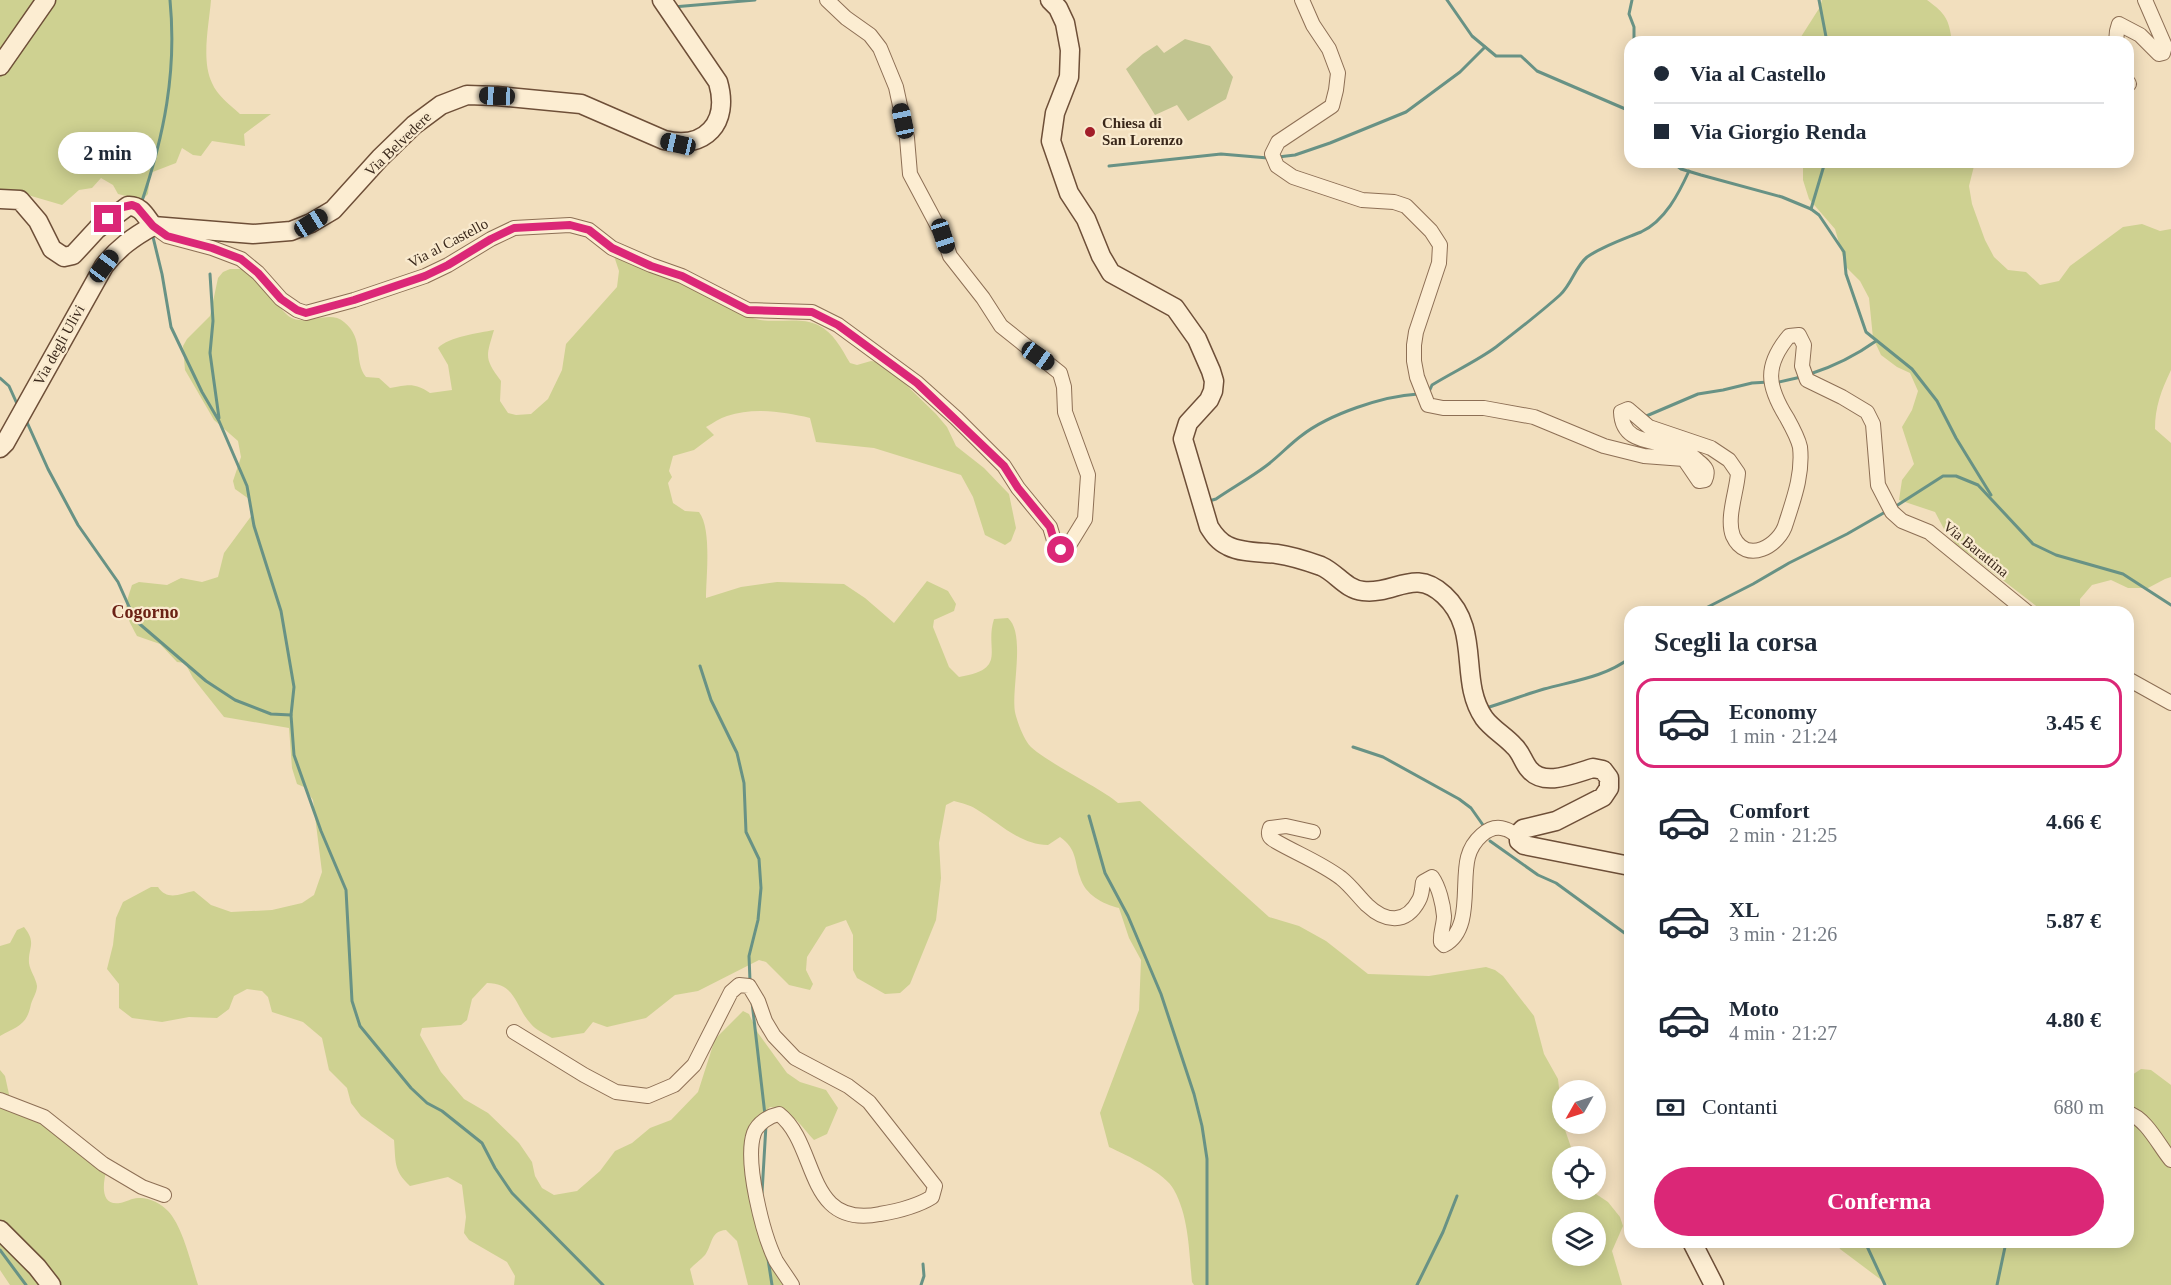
<!DOCTYPE html>
<html lang="it">
<head>
<meta charset="utf-8">
<style>
  :root { --surface:#fff; --page:#f6f6f7; --text:#1f2937; --muted:#747a83; --line:#e0e1e3; --accent:#db2777 }
  body { margin:0; font-family:Georgia,serif; background:var(--page); color:var(--text); height:100vh; display:flex; flex-direction:column; font-size:22px; white-space:nowrap }
  * { box-sizing:border-box; margin:0 }
  p { font-size:20px; color:var(--muted) }
  .icon { flex:none; width:33px; height:33px; fill:none; stroke:currentColor; stroke-width:2; stroke-linecap:round; stroke-linejoin:round }
  .map { position:relative; flex:1; overflow:hidden }
  .panel { position:absolute; left:1624px; top:606px; width:510px; height:642px; display:flex; flex-direction:column; background:var(--surface); border-radius:18px; box-shadow:0 3px 15px #0003 }
  .panel>* { flex:none }
  .hud { position:absolute; left:1624px; top:36px; width:510px; height:132px; border-radius:18px; box-shadow:0 3px 15px #0003; display:grid; align-content:center; height:132px; padding:0 30px; background:var(--surface) }
  .needle { width:39px; rotate:231deg }
  .controls { position:absolute; left:1552px; top:1080px; display:grid; gap:12px }
  .controls a { display:grid; place-items:center; width:54px; height:54px; border-radius:50%; background:var(--surface); box-shadow:0 3px 15px #0003; font-size:30px }
  .end { position:absolute; width:27px; height:27px; margin:-14px; border:8px solid #db2777; background:#fff; box-shadow:0 0 0 3px #fff }
  .from { border-radius:50% }
  .bubble { position:absolute; height:42px; border-radius:21px; background:var(--surface); box-shadow:0 3px 15px #0003; font-size:20px; font-weight:700; line-height:42px; text-align:center }
  .car { position:absolute; width:18px; height:36px; margin:-18px -9px; border-radius:8px; box-shadow:0 0 4px 2px #0007; background:linear-gradient(#222 24%,#8ab4d8 0 40%,#222 0 76%,#8ab4d8 0 86%,#222 0) }
  .hud b { display:flex; align-items:center; gap:21px; height:57px; font-size:22px }
  .hud b+b { border-top:2px solid var(--line) }
  .hud i { width:15px; height:15px; background:var(--text) }
  ul { padding:0; list-style:none }
  li { display:flex; align-items:center; gap:18px; height:90px; margin:0 12px 9px; padding:0 18px; border:3px solid transparent; border-radius:18px }
  li div { flex:1 }
  li b { display:block; font-size:22px }
  li em { font-style:normal; font-weight:700 }
  li.current { border-color:var(--accent) }
  li>.icon { width:54px; height:54px; stroke-width:1.5 }
  h2 { padding:0 30px; font-size:27px; line-height:72px }
  .pay { display:flex; align-items:center; gap:15px; height:66px; padding:0 30px; font-size:22px }
  .pay p { margin-inline-start:auto }
  .action { display:flex; gap:12px; margin-top:auto; padding:12px 30px }
  .action a { flex:1; height:69px; border-radius:36px; background:var(--accent); color:#fff; font-size:24px; font-weight:700; line-height:69px; text-align:center }
  .map>svg:first-child { display:block }
  .green { fill:#ced191; fill-rule:evenodd }
  .cemetery { fill:#c2c591 }
  .lines { fill:none; stroke-linecap:round; stroke-linejoin:round }
  .stream { stroke:#689285; stroke-width:3 }
  .street-casing { stroke:#8d6f55; stroke-width:16 }
  .secondary-casing { stroke:#6e4f38; stroke-width:21 }
  .street { stroke:#fcedd2; stroke-width:14 }
  .secondary { stroke:#fcedd2; stroke-width:18 }
  .route { stroke:#db2777; stroke-width:8 }
  .poi-dot { fill:#a21e29; stroke:#f9eace; stroke-width:2 }
  .labels { text-anchor:middle; dominant-baseline:central; stroke-width:4.5; stroke-linejoin:round; paint-order:stroke }
  .poi-label { font-size:15px; font-weight:bold; fill:#3a281b; stroke:#f9eace; text-anchor:start }
  .street-label { font-size:15px; fill:#3a281b; stroke:#f9eace }
  .quarter-label { font-size:18px; font-weight:bold; fill:#6b2216; stroke:#f9eace }
</style>
</head>
<body>
<div class="map">
<svg width="2171" height="1285" viewBox="0 0 2171 1285">
  <rect width="100%" height="100%" fill="#f2dfbe"/>
  <!-- green -->
  <g class="green">
    <polygon points="0,0 39,0 0,57"/>
    <path d="M 53,0 L 211,0 C 209,25 201,60 212,83 C 217,95 230,105 240,114 L 271,114 L 244,134 L 245,146 L 212,141 L 201,156 L 193,155 L 182,148 L 176,163 L 150,173 L 148,194 L 142,200 L 118,194 L 113,185 L 101,178 L 92,188 L 79,190 L 62,205 L 21,193 L 0,194 L 0,76 Z"/>
    <path d="M 1822,0 L 1927,0 C 1946,14 1949,19 1952,42 L 1800,42 L 1799,40 L 1820,7 Z"/>
    <path d="M 1803,162 L 1975,162 L 1969,186 L 1972,204 L 1985,240 L 1994,257 L 2008,270 L 2026,272 L 2040,285 L 2059,281 L 2070,266 L 2123,227 L 2142,224 L 2160,231 L 2171,229 L 2171,370 C 2161,391 2155,407 2155,429 L 2171,443 L 2171,577 L 2165,579 L 2148,588 L 2128,588 L 2111,580 L 2092,585 L 2080,599 L 2080,612 L 2044,612 L 1956,544 L 1944,529 L 1935,512 L 1899,500 L 1902,480 L 1914,464 L 1902,427 L 1912,410 L 1918,391 L 1910,373 L 1897,367 L 1881,355 L 1873,338 L 1869,298 L 1860,281 L 1846,267 L 1835,229 L 1809,199 L 1803,180 Z"/>
    <path d="M 613,253 C 639,264 669,273 693,287 C 712,298 729,309 750,317 C 772,326 797,315 818,325 C 834,333 841,348 850,363 L 857,365 L 871,361 L 878,362 L 895,374 L 936,414 L 947,427 L 956,446 L 984,468 L 1009,494 L 1016,528 L 1011,541 L 1005,545 L 985,535 L 973,497 L 961,475 L 874,448 L 816,442 L 810,418 C 784,412 754,407 727,416 C 720,418 713,423 706,427 L 714,435 L 694,450 L 673,456 L 669,471 L 672,477 L 668,483 L 673,503 L 685,511 L 699,512 C 712,529 706,577 706,598 L 741,587 L 777,582 L 844,584 L 865,598 L 894,623 L 927,581 L 948,591 L 956,604 L 954,611 L 934,620 L 933,627 L 949,667 L 959,677 C 1009,669 984,650 994,619 L 1008,618 C 1026,634 1011,689 1015,712 C 1017,721 1022,734 1027,742 C 1035,757 1100,787 1118,803 L 1140,801 L 1269,917 L 1299,926 L 1326,941 L 1368,974 L 1429,976 L 1486,967 L 1495,970 L 1503,976 L 1534,1016 L 1544,1054 L 1558,1079 L 1563,1124 L 1574,1156 L 1563,1156 L 1563,1190 L 1590,1190 L 1608,1202 L 1620,1217 L 1623,1226 L 1612,1251 L 1622,1285 L 1194,1285 L 1192,1282 C 1189,1252 1189,1217 1174,1190 C 1166,1173 1126,1155 1109,1147 L 1100,1113 L 1139,1010 L 1141,960 L 1129,938 L 1119,908 C 1103,904 1085,895 1080,877 C 1074,860 1077,849 1060,837 L 1048,845 C 1020,845 998,822 976,809 C 970,805 961,803 954,801 L 946,805 L 939,843 L 941,878 L 936,920 L 910,984 L 900,993 L 885,994 L 857,978 L 853,970 L 853,935 L 846,920 L 826,927 L 807,957 L 806,970 L 813,984 L 810,990 L 789,985 L 766,962 L 759,960 L 698,991 L 675,995 L 646,1018 L 607,1027 L 593,1022 L 584,1033 L 552,1038 C 545,1034 536,1030 531,1024 C 515,1007 516,983 487,983 L 472,999 L 467,1020 L 461,1025 L 422,1028 L 420,1035 L 441,1072 L 464,1099 L 488,1113 L 519,1143 L 532,1162 L 535,1176 L 542,1188 L 554,1195 L 577,1191 L 600,1171 L 615,1151 L 632,1143 L 650,1128 L 671,1120 L 698,1092 L 715,1039 L 743,1011 L 749,1014 L 758,1033 L 787,1073 L 800,1082 L 826,1090 L 838,1108 L 827,1134 L 814,1140 C 802,1127 790,1108 770,1107 L 750,1127 L 745,1148 L 750,1204 L 770,1264 L 786,1285 L 748,1285 L 737,1241 L 726,1230 C 710,1231 713,1244 705,1255 C 701,1260 694,1264 690,1269 L 694,1285 L 514,1285 L 515,1276 L 507,1262 L 469,1240 L 464,1233 L 466,1217 L 462,1185 L 448,1177 L 410,1186 C 393,1170 396,1162 394,1140 L 361,1116 L 351,1103 L 347,1088 L 329,1070 L 322,1038 L 303,1022 L 272,1012 L 268,997 L 262,991 L 247,989 L 234,996 L 229,1009 L 217,1018 L 189,1017 L 162,1022 L 132,1018 L 119,1008 L 119,984 L 107,969 L 113,945 L 116,918 L 123,902 L 151,887 L 158,887 C 167,901 180,894 194,891 L 211,905 L 231,912 L 272,910 L 302,903 L 314,895 L 322,872 L 313,800 L 304,787 L 297,784 L 292,768 L 289,728 L 224,717 L 193,678 L 185,663 L 177,662 L 160,644 L 137,636 C 124,611 123,612 132,585 L 139,582 L 167,585 L 181,578 L 202,582 L 218,577 L 224,553 L 252,515 L 249,499 L 235,489 L 233,481 L 241,457 L 238,441 L 214,420 L 185,370 L 183,346 L 187,339 L 210,316 L 218,278 L 223,272 L 230,269 L 244,269 C 255,281 266,292 277,303 C 280,307 285,314 290,317 C 306,327 329,309 344,322 C 365,339 353,361 366,377 L 379,378 L 390,388 C 408,385 414,382 430,393 L 452,390 L 448,365 L 438,348 C 448,337 479,333 494,330 C 486,357 484,358 501,381 L 500,401 L 508,413 L 516,415 L 531,414 L 548,399 L 562,370 L 566,344 L 617,287 L 619,271 ZM 1563,1222 L 1596,1222 L 1596,1256 L 1563,1256 Z"/>
    <path d="M 24,927 C 37,943 28,947 29,963 C 30,971 36,978 37,986 C 37,992 33,998 31,1004 C 27,1025 18,1026 0,1036 L 0,946 L 10,943 L 17,930 Z"/>
    <polygon points="2141,1069 2151,1070 2171,1085 2171,1285 1888,1285 1840,1249 1837,1242 2128,1242 2129,1077"/>
    <path d="M 0,1070 L 5,1076 L 12,1108 L 38,1121 L 106,1172 C 103,1184 100,1206 120,1203 C 126,1202 132,1198 138,1198 C 148,1197 161,1203 168,1211 C 183,1227 191,1264 198,1285 L 10,1285 L 0,1270 Z"/>
  </g>
  <!-- cemetery -->
  <polygon class="cemetery" points="1185,39 1210,46 1233,77 1226,99 1188,121 1177,105 1155,115 1126,69 1143,54 1157,45 1164,53"/>
  <g class="lines">
    <!-- stream -->
    <g class="stream">
      <polyline points="1447,0 1472,36 1496,56 1521,56 1537,71 1630,111"/>
      <polyline points="1632,0 1629,14 1634,27 1634,42"/>
      <polyline points="1819,0 1827,42"/>
      <polyline points="673,7 755,0"/>
      <polyline points="1278,157 1295,155 1330,143 1406,112 1460,72 1485,47"/>
      <polyline points="1672,162 1681,169 1701,175 1782,197 1811,209 1819,215 1844,252 1846,274 1866,332 1912,369 1937,401 1956,438 1991,495"/>
      <polyline points="1109,166 1221,154 1268,158"/>
      <path d="M 141,204 C 164,136 177,72 170,0"/>
      <polyline points="1811,209 1825,162"/>
      <polyline points="152,233 162,274 171,327 202,392 219,421 247,486 254,526 281,611 294,687 291,715 294,755 321,831 346,890 352,1001 360,1026 411,1088 427,1103 442,1111 482,1143 495,1168 512,1193 603,1285"/>
      <polyline points="210,274 213,321 210,353 219,418"/>
      <path d="M 1810,374 C 1835,366 1855,356 1876,341"/>
      <polyline points="0,378 9,386 18,406"/>
      <polyline points="1775,383 1801,377"/>
      <path d="M 1428,394 L 1432,385 C 1453,372 1477,361 1496,347 C 1518,330 1540,313 1560,295 C 1572,284 1575,267 1587,257 C 1603,246 1624,239 1641,232 C 1665,221 1679,193 1689,171"/>
      <polyline points="1644,417 1698,394 1723,390 1752,383 1769,382"/>
      <polyline points="26,420 48,469 78,525 118,582 135,620 206,681 235,700 271,714 291,715"/>
      <path d="M 1209,501 L 1216,499 C 1232,488 1250,478 1266,466 C 1278,457 1289,445 1301,436 C 1329,414 1383,396 1418,394"/>
      <polyline points="1893,508 1943,476 1956,476 1978,485 2033,544 2056,555 2123,574 2171,605"/>
      <polyline points="1698,612 1753,584 1789,563 1847,534 1887,511"/>
      <polyline points="700,666 711,700 737,753 744,783 746,832 759,859 761,888 758,920 749,956 750,981"/>
      <path d="M 1486,708 C 1506,702 1524,695 1544,689 C 1573,681 1605,677 1630,658"/>
      <polyline points="1353,747 1383,757 1459,799 1471,808 1483,825"/>
      <polyline points="1089,816 1105,873 1128,916 1161,994 1194,1094 1202,1126 1207,1159 1207,1285"/>
      <polyline points="1490,841 1538,875 1556,883 1630,937"/>
      <polyline points="752,1002 765,1115"/>
      <polyline points="762,1193 766,1125"/>
      <polyline points="1865,1242 1885,1285"/>
      <polyline points="0,1250 26,1285"/>
      <polyline points="768,1259 772,1285"/>
      <polyline points="921,1285 924,1276 923,1264"/>
      <polyline points="1417,1285 1443,1232 1457,1196"/>
      <polyline points="1997,1285 2005,1247 2012,1242"/>
    </g>
    <!-- street casing -->
    <g class="street-casing">
      <g id="street">
        <path d="M 1302,0 L 1313,25 L 1329,49 L 1338,73 L 1336,90 L 1332,106 L 1278,142 L 1272,154 L 1277,166 L 1293,177 L 1362,200 L 1394,202 L 1406,206 L 1431,231 L 1440,245 L 1439,263 L 1416,332 L 1414,345 L 1414,361 L 1417,377 L 1428,405 L 1443,408 L 1484,408 L 1534,417 L 1604,446 L 1644,456 L 1684,459 L 1699,481 L 1705,480 C 1709,471 1706,467 1698,461 C 1690,453 1681,449 1670,446 C 1649,440 1622,442 1621,412 L 1628,409 L 1649,427 L 1711,448 L 1729,460 L 1738,473 C 1737,491 1726,518 1733,536 C 1746,565 1780,546 1786,523 C 1794,498 1803,474 1800,447 C 1798,438 1792,427 1787,418 C 1767,386 1764,366 1789,336 L 1799,335 L 1804,345 L 1802,366 L 1807,380 L 1842,397 L 1867,412 L 1873,424 L 1878,485 L 1892,512 L 1902,521 L 1929,532 L 2027,612"/>
        <polyline points="2116,42 2117,31 2119,24 2140,35 2159,54 2163,53 2165,46 2145,0"/>
        <polyline points="2128,82 2129,84"/>
        <polyline points="153,226 167,236 212,248 241,259 258,273 281,299 297,310 306,313 354,300 425,276 448,265 491,239 514,228 570,225 589,230 612,248 651,265 682,276 748,310 812,312 838,325 917,383 956,418 1004,466 1018,488 1050,527 1056,547 1061,551 1066,550 1085,519 1088,475 1065,412 1064,387 1060,373 1001,326 983,298 950,256 943,236 910,174 907,138 896,87 880,48 870,35 846,18 827,0"/>
        <polyline points="2128,679 2171,703"/>
        <path d="M 1313,832 L 1286,826 L 1270,828 C 1267,836 1270,838 1277,842 C 1298,854 1321,863 1341,878 C 1351,886 1358,896 1367,905 C 1385,922 1406,925 1419,900 C 1422,895 1422,888 1423,882 L 1432,877 C 1439,887 1443,904 1444,916 C 1444,925 1440,933 1441,942 L 1444,945 C 1473,930 1461,883 1468,857 C 1472,842 1488,823 1505,829 C 1510,830 1514,834 1518,836"/>
        <path d="M 514,1032 L 584,1075 L 616,1092 L 648,1096 L 674,1085 L 694,1065 L 731,992 L 739,985 L 749,986 L 758,1001 L 765,1021 L 774,1036 L 795,1058 L 848,1086 L 869,1102 L 935,1186 L 932,1197 C 916,1207 898,1211 880,1214 C 804,1229 819,1145 779,1114 C 769,1116 758,1123 754,1133 C 744,1161 763,1235 776,1261 C 781,1269 787,1277 792,1285"/>
        <polyline points="0,1100 44,1117 103,1164 142,1187 164,1195"/>
        <path d="M 2128,1113 C 2147,1119 2159,1146 2171,1160"/>
      </g>
    </g>
    <!-- secondary casing -->
    <g class="secondary-casing">
      <g id="secondary">
        <path d="M 1050,0 L 1058,8 L 1065,23 L 1070,50 L 1069,77 L 1055,113 L 1051,141 L 1069,193 L 1086,219 L 1101,256 L 1111,273 L 1175,308 L 1197,339 L 1211,371 L 1214,381 L 1213,391 L 1209,400 L 1188,423 L 1183,439 L 1209,527 C 1214,535 1219,542 1228,546 C 1242,553 1261,552 1277,554 C 1292,556 1307,561 1321,566 C 1337,573 1345,589 1363,591 C 1395,595 1414,567 1444,595 C 1482,630 1458,680 1484,718 C 1492,729 1505,736 1514,746 C 1521,752 1523,762 1529,769 C 1544,788 1575,773 1593,768 L 1603,770 L 1609,778 L 1609,788 L 1603,797 L 1556,821 L 1523,829 L 1519,833 L 1519,841 L 1524,845 L 1630,866"/>
        <polyline points="0,66 46,0"/>
        <path d="M 0,199 L 20,200 L 38,221 L 52,249 L 64,257 L 73,255 L 97,229 L 128,206 C 141,205 146,217 153,226"/>
        <path d="M 153,226 L 253,234 L 291,231 L 311,223 L 333,210 L 380,158 L 414,125 L 441,105 L 467,95 L 497,96 L 581,104 L 664,140 C 705,150 730,123 718,82 L 662,0"/>
        <path d="M 0,448 L 5,443 L 104,266 C 118,248 133,237 153,226"/>
        <polyline points="0,1230 37,1267 51,1285"/>
        <polyline points="1692,1242 1714,1285"/>
      </g>
    </g>
    <!-- street -->
    <use href="#street" class="street"/>
    <!-- secondary -->
    <use href="#secondary" class="secondary"/>
  </g>
  <g class="lines">
    <!-- route -->
    <polyline class="route" points="108,219 123,207 132,205 137,207 153,226 167,236 212,248 241,259 258,273 281,299 297,310 306,313 354,300 425,276 448,265 491,239 514,228 570,225 589,230 612,248 651,266 682,276 748,310 812,312 838,325 917,383 1004,466 1018,488 1050,527 1056,547 1061,550"/>
  </g>
  <!-- markers -->
  <circle class="poi-dot" cx="1090" cy="132" r="6"/>
  <g class="labels">
    <!-- poi labels -->
    <g class="poi-label">
      <text x="1102" y="123">Chiesa di<tspan x="1102" dy="17">San Lorenzo</tspan></text>
    </g>
    <!-- street labels -->
    <g class="street-label">
      <text transform="translate(398 144) rotate(-44)">Via Belvedere</text>
      <text transform="translate(448 243) rotate(-28)">Via al Castello</text>
      <text transform="translate(59 345) rotate(-61)">Via degli Ulivi</text>
      <text transform="translate(1976 549) rotate(39)">Via Barattina</text>
    </g>
    <!-- quarter labels -->
    <g class="quarter-label">
      <text x="145" y="612">Cogorno</text>
    </g>
  </g>
</svg>
<div class="controls">
<a><svg class="needle" viewBox="-14 -14 28 28"><path d="M0-13l5 13h-10z" fill="#e53935"/><path d="M0 13l5-13h-10z" fill="#747a83"/></svg></a>
<a><svg class="icon" aria-label="locate" viewBox="0 0 24 24"><circle cx="12" cy="12" r="6"/><path d="M12 2v4M12 18v4M2 12h4M18 12h4"/></svg></a>
<a><svg class="icon" aria-label="layers" viewBox="0 0 24 24"><path d="M12 4l9 5-9 5-9-5zM3 14l9 5 9-5"/></svg></a>
</div>
<i class="end from" style="left:1061px;top:550px"></i>
<i class="end" style="left:108px;top:219px"></i>
<div class="bubble" style="left:58px;top:132px;width:99px">2 min</div>
<i class="car" style="left:497px;top:96px;rotate:272deg"></i>
<i class="car" style="left:903px;top:121px;rotate:348deg"></i>
<i class="car" style="left:678px;top:144px;rotate:283deg"></i>
<i class="car" style="left:311px;top:223px;rotate:58deg"></i>
<i class="car" style="left:943px;top:236px;rotate:162deg"></i>
<i class="car" style="left:104px;top:266px;rotate:37deg"></i>
<i class="car" style="left:1038px;top:356px;rotate:125deg"></i>
<div class="hud">
<b><i class="from"></i>Via al Castello</b>
<b><i></i>Via Giorgio Renda</b>
</div>
<section class="panel">
<h2>Scegli la corsa</h2>
<ul>
<li class="current"><svg class="icon" aria-label="car" viewBox="0 0 24 24"><path d="M5 17H2v-5l4-1 3-4h7l3 4 3 1v5h-3M9 17h6M6 11h13"/><circle cx="7" cy="17" r="2"/><circle cx="17" cy="17" r="2"/></svg><div><b>Economy</b><p>1 min · 21:24</p></div><em>3.45 €</em></li>
<li><svg class="icon" aria-label="car" viewBox="0 0 24 24"><path d="M5 17H2v-5l4-1 3-4h7l3 4 3 1v5h-3M9 17h6M6 11h13"/><circle cx="7" cy="17" r="2"/><circle cx="17" cy="17" r="2"/></svg><div><b>Comfort</b><p>2 min · 21:25</p></div><em>4.66 €</em></li>
<li><svg class="icon" aria-label="car" viewBox="0 0 24 24"><path d="M5 17H2v-5l4-1 3-4h7l3 4 3 1v5h-3M9 17h6M6 11h13"/><circle cx="7" cy="17" r="2"/><circle cx="17" cy="17" r="2"/></svg><div><b>XL</b><p>3 min · 21:26</p></div><em>5.87 €</em></li>
<li><svg class="icon" aria-label="car" viewBox="0 0 24 24"><path d="M5 17H2v-5l4-1 3-4h7l3 4 3 1v5h-3M9 17h6M6 11h13"/><circle cx="7" cy="17" r="2"/><circle cx="17" cy="17" r="2"/></svg><div><b>Moto</b><p>4 min · 21:27</p></div><em>4.80 €</em></li>
</ul>
<div class="pay"><svg class="icon" aria-label="cash" viewBox="0 0 24 24"><path d="M3 7h18v10H3z"/><circle cx="12" cy="12" r="2"/></svg>Contanti<p>680 m</p></div>
<div class="action"><a>Conferma</a></div>
</section>
</div>
</body>
</html>
